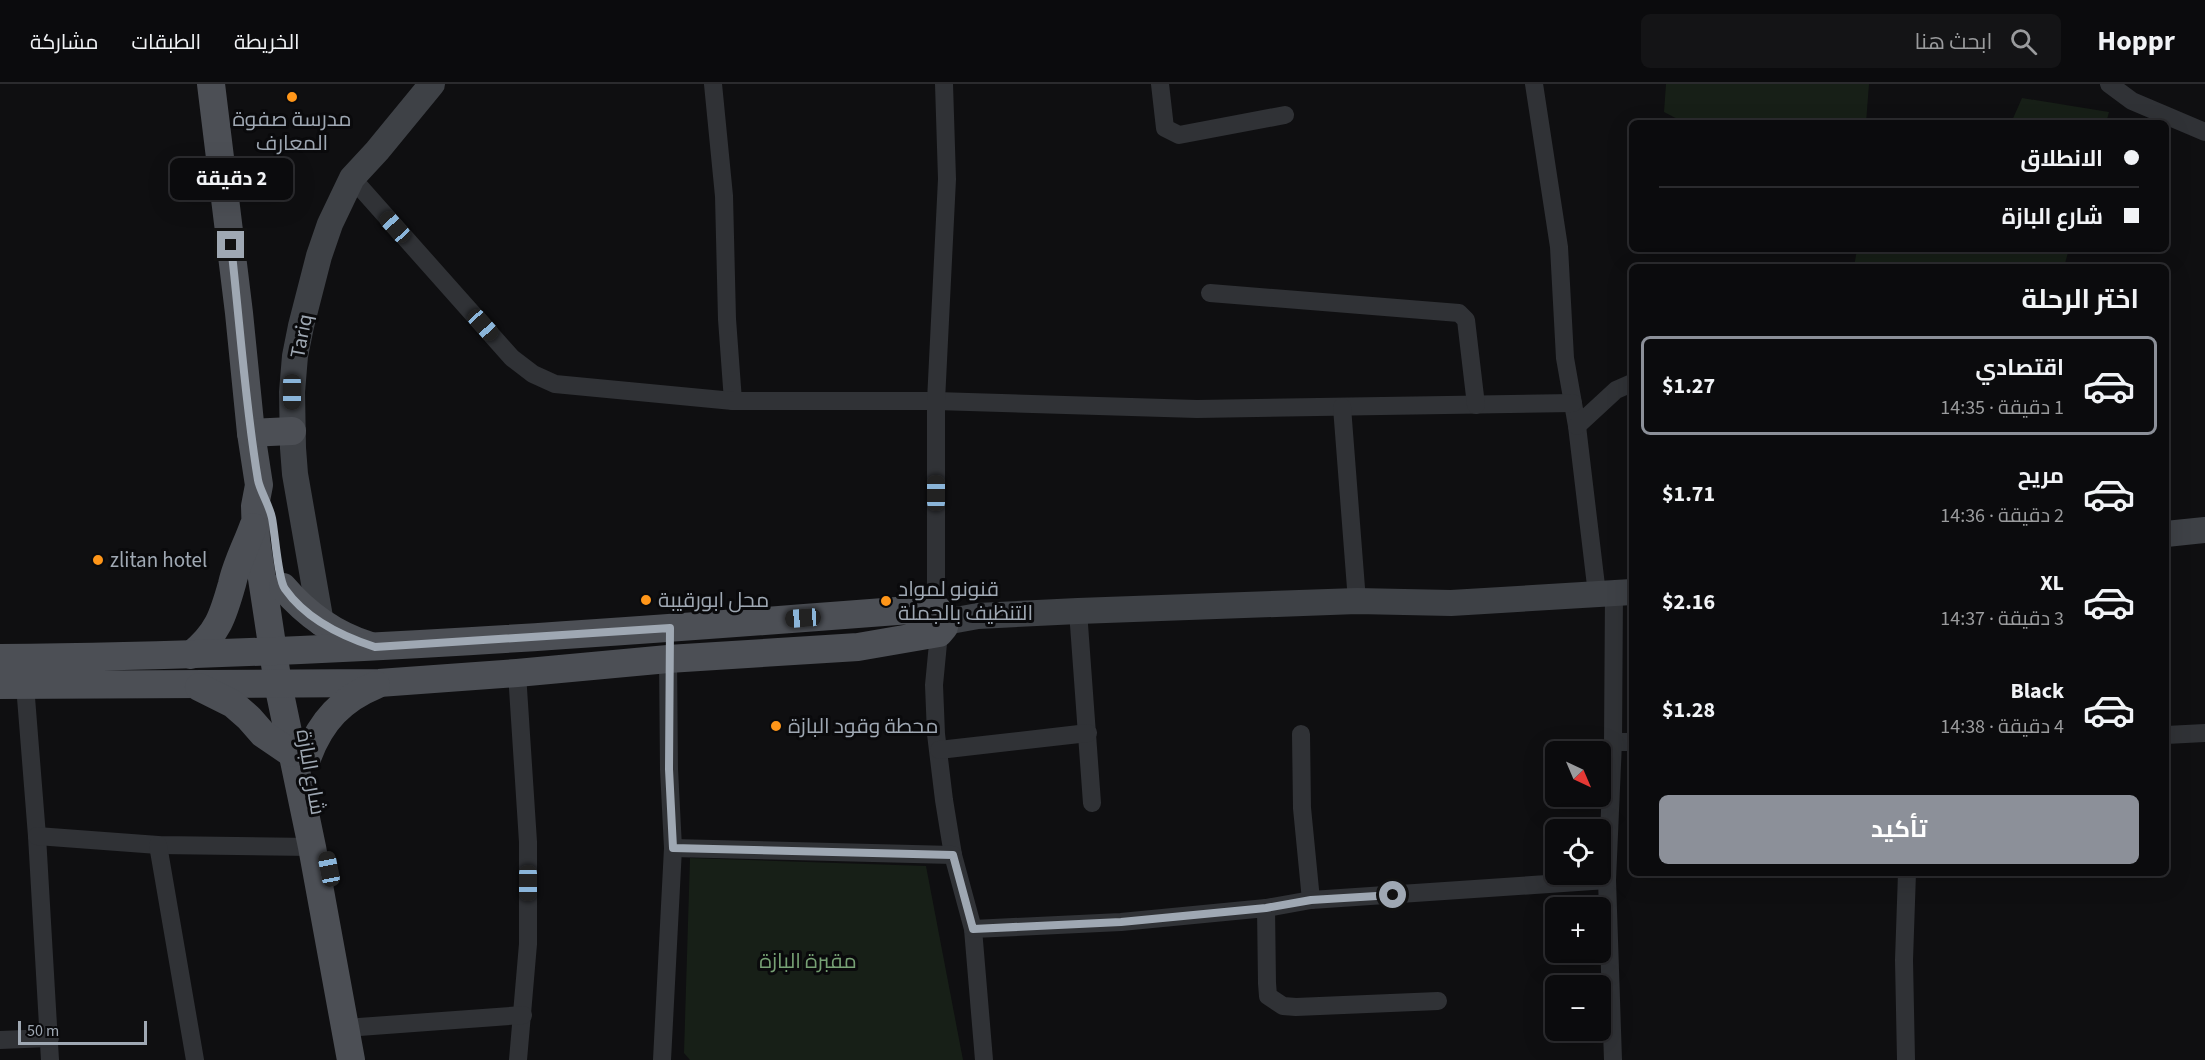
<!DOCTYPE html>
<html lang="ar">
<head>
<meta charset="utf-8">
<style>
  :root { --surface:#0b0b0d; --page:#141416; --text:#f1f3f6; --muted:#9a9b9d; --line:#2b2b2e; --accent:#8c9099 }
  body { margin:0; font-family:"Source Sans 3",Cairo,sans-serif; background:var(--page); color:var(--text); direction:rtl; height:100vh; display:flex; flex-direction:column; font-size:22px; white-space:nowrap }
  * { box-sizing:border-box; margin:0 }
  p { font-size:20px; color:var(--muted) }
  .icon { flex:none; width:33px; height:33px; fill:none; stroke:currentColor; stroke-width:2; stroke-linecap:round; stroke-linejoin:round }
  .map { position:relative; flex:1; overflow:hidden; direction:ltr }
  .side { position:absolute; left:1629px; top:180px; width:540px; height:612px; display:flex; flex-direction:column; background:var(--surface); border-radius:9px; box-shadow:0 6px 24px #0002,0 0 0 2px var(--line); direction:rtl }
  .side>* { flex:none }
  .top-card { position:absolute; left:1629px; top:36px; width:540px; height:132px; border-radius:9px; box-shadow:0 6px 24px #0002,0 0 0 2px var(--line); direction:rtl; display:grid; align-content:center; height:132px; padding:0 30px; background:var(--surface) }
  .needle { width:39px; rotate:136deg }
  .tools { position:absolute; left:1545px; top:657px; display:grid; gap:12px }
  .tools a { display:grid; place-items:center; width:66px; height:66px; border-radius:9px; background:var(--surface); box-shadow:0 6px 24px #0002,0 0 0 2px var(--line); font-size:30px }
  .scale { position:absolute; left:18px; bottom:15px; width:129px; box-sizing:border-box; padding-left:6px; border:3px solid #9fa8b3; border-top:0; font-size:16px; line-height:21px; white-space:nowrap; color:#9fa8b3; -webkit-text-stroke:4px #0a0a0c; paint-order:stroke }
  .end { position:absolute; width:27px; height:27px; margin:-14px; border:8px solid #9fa8b3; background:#111; box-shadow:0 0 0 3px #111 }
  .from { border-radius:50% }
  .bubble { position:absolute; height:42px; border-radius:9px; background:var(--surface); box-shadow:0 6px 24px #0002,0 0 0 2px var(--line); font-size:20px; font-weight:700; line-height:42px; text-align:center; direction:rtl }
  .car { position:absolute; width:18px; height:36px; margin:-18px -9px; border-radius:8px; box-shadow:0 0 4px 2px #0007; background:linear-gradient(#222 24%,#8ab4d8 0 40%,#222 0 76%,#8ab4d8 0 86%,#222 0) }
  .top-card b { display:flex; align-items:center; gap:21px; height:57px; font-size:22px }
  .top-card b+b { border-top:2px solid var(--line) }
  .top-card i { width:15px; height:15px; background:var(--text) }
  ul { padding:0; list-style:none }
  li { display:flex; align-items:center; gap:18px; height:99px; margin:0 12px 9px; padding:0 18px; border:3px solid transparent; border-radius:9px }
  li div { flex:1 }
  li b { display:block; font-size:22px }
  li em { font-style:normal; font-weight:700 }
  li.selected { border-color:var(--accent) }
  li>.icon { width:54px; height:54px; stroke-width:1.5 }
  h2 { padding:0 30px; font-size:27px; line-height:72px }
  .button { display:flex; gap:12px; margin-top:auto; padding:12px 30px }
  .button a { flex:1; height:69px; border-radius:9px; background:var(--accent); color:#fff; font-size:24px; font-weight:700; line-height:69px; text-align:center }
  header { display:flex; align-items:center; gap:36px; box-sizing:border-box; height:84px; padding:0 30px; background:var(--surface); border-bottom:2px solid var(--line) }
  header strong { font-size:28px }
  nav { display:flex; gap:33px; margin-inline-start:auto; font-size:21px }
  .search { width:420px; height:54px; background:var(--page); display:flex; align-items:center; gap:15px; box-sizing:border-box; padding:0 21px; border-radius:9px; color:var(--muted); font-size:22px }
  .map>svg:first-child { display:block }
  .green { fill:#171f17 }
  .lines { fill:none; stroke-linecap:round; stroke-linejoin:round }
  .street { stroke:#303236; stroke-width:18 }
  .secondary { stroke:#3e4146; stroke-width:26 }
  .primary { stroke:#4c4f55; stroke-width:28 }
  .route { stroke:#9fa8b3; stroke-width:8 }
  .poi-dot { fill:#ff9619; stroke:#0a0a0c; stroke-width:2 }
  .labels { text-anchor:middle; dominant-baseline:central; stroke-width:6; stroke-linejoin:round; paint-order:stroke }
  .poi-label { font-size:21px; fill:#9fa8b3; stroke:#0a0a0c; text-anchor:start }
  .street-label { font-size:21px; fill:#9fa8b3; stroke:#0a0a0c }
  .park-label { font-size:21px; fill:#76a074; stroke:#0a0a0c }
</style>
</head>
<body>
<header>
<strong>Hoppr</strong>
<div class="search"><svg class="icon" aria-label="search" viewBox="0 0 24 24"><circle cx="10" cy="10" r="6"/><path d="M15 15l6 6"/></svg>ابحث هنا</div>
<nav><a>الخريطة</a><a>الطبقات</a><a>مشاركة</a></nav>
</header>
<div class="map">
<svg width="2205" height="976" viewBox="0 0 2205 976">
  <rect width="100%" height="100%" fill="#0f0f11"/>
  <!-- green -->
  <g class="green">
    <polygon points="1666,0 1869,0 1866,39 1685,39 1664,28"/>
    <polygon points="2022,14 2109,28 2106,39 2011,39"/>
    <polygon points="1857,165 2069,165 2064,183 1854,183"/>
    <polygon points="690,774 926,782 963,976 690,976 684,969"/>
  </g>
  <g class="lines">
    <!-- street -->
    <g class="street">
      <polyline points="713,0 724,112 727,235 733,317"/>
      <polyline points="1160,0 1165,44 1179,51 1285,31"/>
      <polyline points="1534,0 1559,163 1565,274 1577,342 1597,510"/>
      <polyline points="2109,0 2132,17 2205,48"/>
      <polyline points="352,94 512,274 533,290 555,300 733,317 936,317 1197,325 1573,319"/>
      <polyline points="1210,209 1459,229 1466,236 1476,321"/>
      <polyline points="1342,323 1357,517"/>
      <polyline points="1577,342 1616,306 1632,299"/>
      <polyline points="936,524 936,317 947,95 944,0"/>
      <polyline points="1078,527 1092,719"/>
      <polyline points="939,549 934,601 936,650 944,716 953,771 973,845 984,976"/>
      <polyline points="517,589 528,758 528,860 518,976"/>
      <polyline points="25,601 37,752 50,976"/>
      <polyline points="1301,650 1302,724 1311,816 1607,796"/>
      <polyline points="2166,651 2205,649"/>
      <polyline points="1613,658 1632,658"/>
      <polyline points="939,666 1088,649"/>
      <polyline points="37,752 158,761 312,763"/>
      <polyline points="158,761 195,976"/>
      <polyline points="673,764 953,771"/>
      <polyline points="1266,824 1311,816"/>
      <polyline points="973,845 1121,838 1266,824 1267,899 1268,912 1283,922 1296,923 1438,917"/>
      <polyline points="359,943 523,931"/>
      <polyline points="0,956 50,954"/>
      <polyline points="662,976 673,764 669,685 668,575"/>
      <polyline points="1613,976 1607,796 1613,658 1614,509"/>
      <polyline points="1906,976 1904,876 1907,789"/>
    </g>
    <!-- secondary -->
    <g class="secondary">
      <polyline points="2166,450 2205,446"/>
      <polyline points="945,538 978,532 1078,527 1357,517 1451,519 1632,508"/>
      <polyline points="321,539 295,390 293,364 292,308 295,272 301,242 319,172 330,140 352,94 377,67 432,0"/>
    </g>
    <!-- primary -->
    <g class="primary">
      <polyline points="211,0 239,229 251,349 259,401 255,422 256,455 278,600 312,763 351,976"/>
      <polyline points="251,349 292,347"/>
      <path d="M 283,503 C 306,530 333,550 368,561"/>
      <path d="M 191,571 C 218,549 223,532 232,500 C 236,481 246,462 253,443"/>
      <path d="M 0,574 C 313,572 625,548 936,524 L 945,533 L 944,543 L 939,549 L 858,563 L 668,575 L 517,589 L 379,599 L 0,601"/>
      <polyline points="199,603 233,620 249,634 263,650 291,669"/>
      <path d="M 308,672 C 321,637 342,615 376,601"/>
    </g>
  </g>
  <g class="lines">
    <!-- route -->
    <path class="route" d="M 231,161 C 240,240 245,319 258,396 C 260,407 269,420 272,434 C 275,449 278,496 285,505 C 306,535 341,552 375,563 L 670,544 L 669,685 L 673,764 L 953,771 L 973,845 L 1121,838 L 1266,824 L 1311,816 L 1393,811"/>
  </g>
  <!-- markers -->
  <g class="poi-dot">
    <circle cx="292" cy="13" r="6"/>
    <circle cx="98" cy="476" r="6"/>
    <circle cx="646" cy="516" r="6"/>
    <circle cx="886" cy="517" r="6"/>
    <circle cx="776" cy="642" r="6"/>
  </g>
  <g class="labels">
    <!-- poi labels -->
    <g class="poi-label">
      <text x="292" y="35" text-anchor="middle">مدرسة صفوة<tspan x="292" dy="24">المعارف</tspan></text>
      <text x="110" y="476">zlitan hotel</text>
      <text x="898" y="505">قنونو لمواد<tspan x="898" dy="24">التنظيف بالجملة</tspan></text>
      <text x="658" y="516">محل ابورقيبة</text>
      <text x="788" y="642">محطة وقود البازة</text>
    </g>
    <!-- street labels -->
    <g class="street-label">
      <text transform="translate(301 252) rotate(-79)">Tariq</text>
      <text transform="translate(311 688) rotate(80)">شارع البازة</text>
    </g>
    <!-- park labels -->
    <g class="park-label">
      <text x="808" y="877">مقبرة البازة</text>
    </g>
  </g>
</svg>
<div class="tools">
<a><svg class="needle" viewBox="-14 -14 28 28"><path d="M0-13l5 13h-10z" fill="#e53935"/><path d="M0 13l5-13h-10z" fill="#9a9b9d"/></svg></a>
<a><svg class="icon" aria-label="locate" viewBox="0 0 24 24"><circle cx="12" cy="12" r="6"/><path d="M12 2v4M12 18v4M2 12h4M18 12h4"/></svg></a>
<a>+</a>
<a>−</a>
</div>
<div class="scale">50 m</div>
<i class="end from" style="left:1393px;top:811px"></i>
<i class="end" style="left:231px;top:161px"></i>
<div class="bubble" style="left:170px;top:74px;width:123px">2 دقيقة</div>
<i class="car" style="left:395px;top:143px;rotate:318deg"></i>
<i class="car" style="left:483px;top:241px;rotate:138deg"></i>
<i class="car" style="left:292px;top:308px;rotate:180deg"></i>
<i class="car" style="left:936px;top:409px;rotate:0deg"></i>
<i class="car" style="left:803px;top:534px;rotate:266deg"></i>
<i class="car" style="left:329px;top:785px;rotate:349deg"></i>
<i class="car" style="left:528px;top:799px;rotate:180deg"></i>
<div class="top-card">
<b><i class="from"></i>الانطلاق</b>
<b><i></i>شارع البازة</b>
</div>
<section class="side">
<h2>اختر الرحلة</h2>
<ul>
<li class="selected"><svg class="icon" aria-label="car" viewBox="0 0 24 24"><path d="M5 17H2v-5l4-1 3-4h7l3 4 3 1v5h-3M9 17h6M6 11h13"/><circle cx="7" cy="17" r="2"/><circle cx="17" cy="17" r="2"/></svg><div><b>اقتصادي</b><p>1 دقيقة · 14:35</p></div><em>$1.27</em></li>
<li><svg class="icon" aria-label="car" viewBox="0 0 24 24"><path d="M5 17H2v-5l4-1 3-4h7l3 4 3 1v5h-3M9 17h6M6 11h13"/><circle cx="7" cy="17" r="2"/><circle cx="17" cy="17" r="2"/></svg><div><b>مريح</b><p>2 دقيقة · 14:36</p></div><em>$1.71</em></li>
<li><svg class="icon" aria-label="car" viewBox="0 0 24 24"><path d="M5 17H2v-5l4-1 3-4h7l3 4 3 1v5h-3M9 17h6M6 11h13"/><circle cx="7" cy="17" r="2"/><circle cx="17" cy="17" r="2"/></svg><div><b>XL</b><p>3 دقيقة · 14:37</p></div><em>$2.16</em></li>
<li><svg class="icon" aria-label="car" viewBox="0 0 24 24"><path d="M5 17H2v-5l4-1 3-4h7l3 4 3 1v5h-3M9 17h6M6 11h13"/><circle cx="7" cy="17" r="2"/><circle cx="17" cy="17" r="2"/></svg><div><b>Black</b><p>4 دقيقة · 14:38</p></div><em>$1.28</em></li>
</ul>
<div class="button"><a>تأكيد</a></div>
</section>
</div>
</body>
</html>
